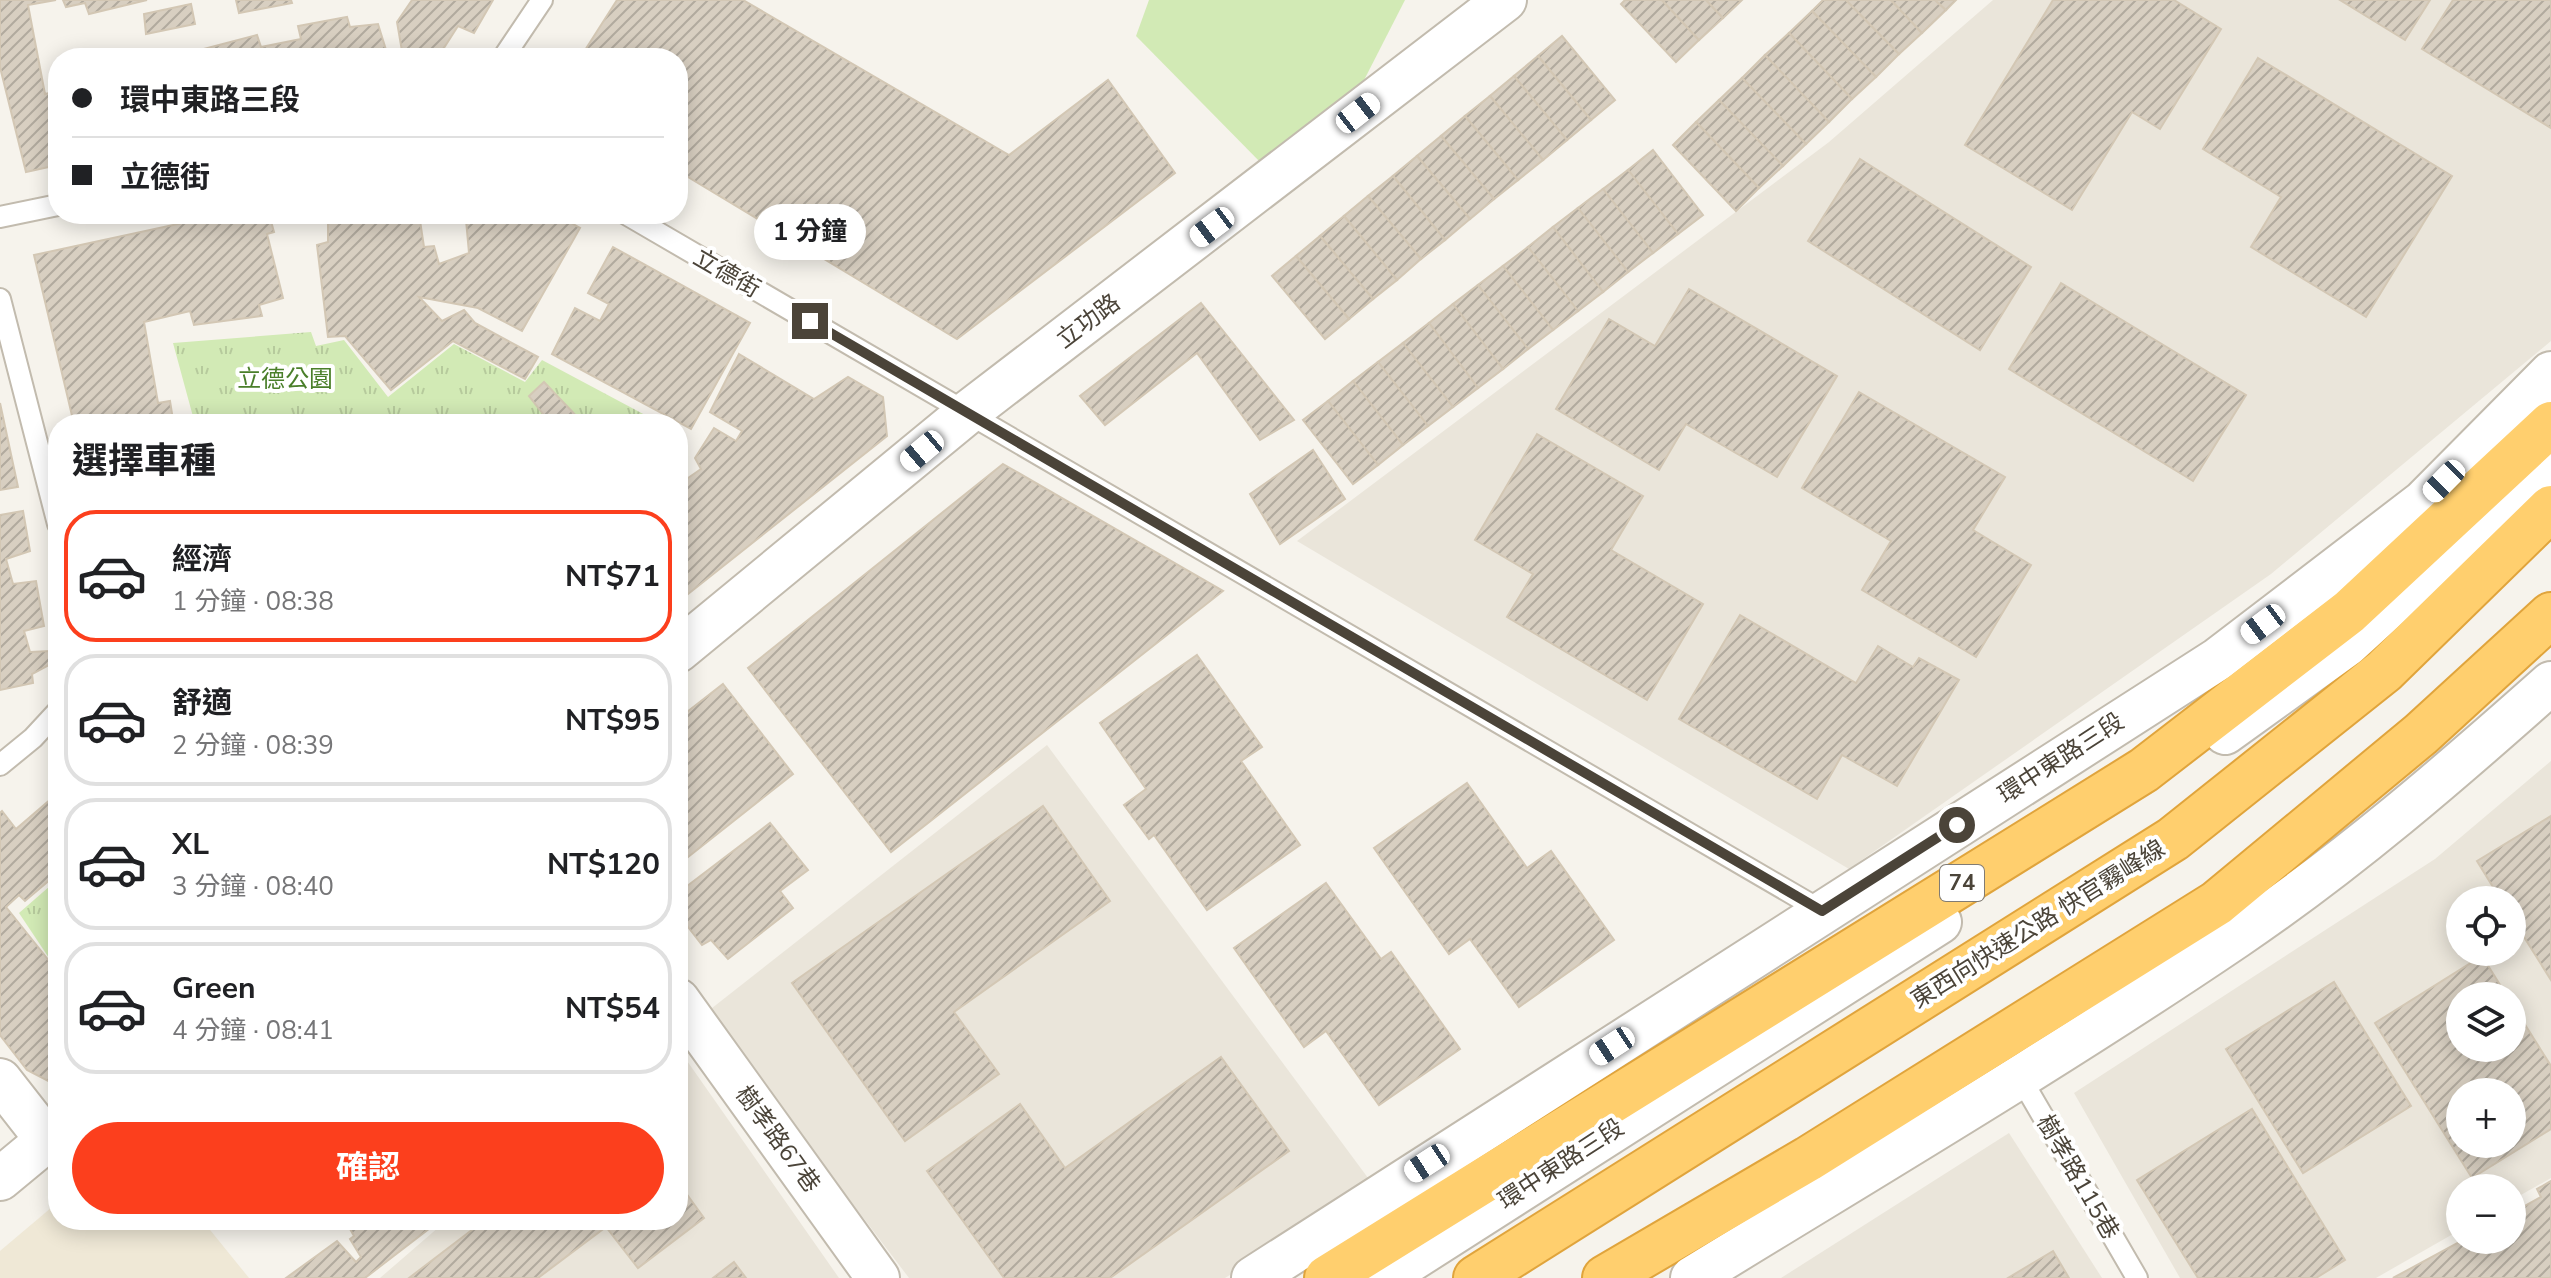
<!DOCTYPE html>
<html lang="zh-TW">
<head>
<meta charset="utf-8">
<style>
  :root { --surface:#fff; --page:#f6f6f6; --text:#202124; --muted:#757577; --line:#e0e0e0; --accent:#fc3f1d }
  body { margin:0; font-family:"Nunito Sans","Noto Sans TC",sans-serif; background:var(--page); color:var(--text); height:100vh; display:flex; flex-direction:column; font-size:30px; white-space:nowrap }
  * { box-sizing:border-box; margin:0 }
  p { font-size:26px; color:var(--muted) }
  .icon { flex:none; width:44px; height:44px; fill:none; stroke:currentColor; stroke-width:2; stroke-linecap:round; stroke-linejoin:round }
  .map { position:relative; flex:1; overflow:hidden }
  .side { position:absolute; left:48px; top:414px; width:640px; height:816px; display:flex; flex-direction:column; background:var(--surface); border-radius:32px; box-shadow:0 4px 20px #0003 }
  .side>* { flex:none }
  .hud { position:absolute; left:48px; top:48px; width:640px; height:176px; border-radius:32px; box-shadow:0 4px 20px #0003; display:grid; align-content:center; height:176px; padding:0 24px; background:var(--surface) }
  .fabs { position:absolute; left:2446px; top:886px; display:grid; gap:16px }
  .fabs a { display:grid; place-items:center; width:80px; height:80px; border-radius:50%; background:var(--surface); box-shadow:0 4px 20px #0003; font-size:40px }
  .end { position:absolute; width:36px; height:36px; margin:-18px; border:10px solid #4b4439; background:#fff; box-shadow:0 0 0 4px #fff }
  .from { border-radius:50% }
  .bubble { position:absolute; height:56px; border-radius:28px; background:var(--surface); box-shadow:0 4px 20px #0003; font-size:26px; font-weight:700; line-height:56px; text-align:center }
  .car { position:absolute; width:24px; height:48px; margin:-24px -12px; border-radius:10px; box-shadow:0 0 6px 2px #0007; background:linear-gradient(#fff 24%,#345 0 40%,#fff 0 76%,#345 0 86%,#fff 0) }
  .hud b { display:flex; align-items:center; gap:28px; height:76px; font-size:30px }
  .hud b+b { border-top:2px solid var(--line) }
  .hud i { width:20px; height:20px; background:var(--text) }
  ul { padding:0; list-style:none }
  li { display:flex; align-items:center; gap:24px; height:132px; margin:0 16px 12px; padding:0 8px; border:4px solid var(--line); border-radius:32px }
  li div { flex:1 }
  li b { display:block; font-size:30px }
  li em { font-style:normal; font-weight:700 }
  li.on { border-color:var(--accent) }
  li>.icon { width:72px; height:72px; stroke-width:1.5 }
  h2 { padding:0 24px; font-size:36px; line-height:96px }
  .primary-button { display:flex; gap:16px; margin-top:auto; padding:16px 24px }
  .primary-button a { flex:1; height:92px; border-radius:48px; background:var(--accent); color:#fff; font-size:32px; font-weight:700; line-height:92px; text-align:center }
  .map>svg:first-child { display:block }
  .residential { fill:#eae5da; fill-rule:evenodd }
  .education { fill:#efe8d6 }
  .park { fill:url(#park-tufts) }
  .garden { fill:#d2eab5 }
  .building { fill:url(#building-hatch); stroke:#d3c7b4; stroke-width:2; fill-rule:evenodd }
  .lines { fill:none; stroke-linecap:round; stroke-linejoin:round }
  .lane-casing { stroke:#c2bbae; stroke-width:24 }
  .street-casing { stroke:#c2bbae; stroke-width:46 }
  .highway-casing { stroke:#e0a43c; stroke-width:48 }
  .lane { stroke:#fff; stroke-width:20 }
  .street { stroke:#fff; stroke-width:42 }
  .highway { stroke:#ffcf6e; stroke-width:44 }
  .route { stroke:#4b4439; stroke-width:10 }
  .labels { text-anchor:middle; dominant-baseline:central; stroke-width:8; stroke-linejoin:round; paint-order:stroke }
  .shield { fill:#fff; stroke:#817c74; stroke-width:2 }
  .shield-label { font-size:22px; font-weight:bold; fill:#4b4439 }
  .street-label { font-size:24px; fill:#4b4439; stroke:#fff }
  .park-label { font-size:24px; fill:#4a7f2a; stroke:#fff }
</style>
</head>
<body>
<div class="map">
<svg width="2551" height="1278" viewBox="0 0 2551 1278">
  <defs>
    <pattern id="park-tufts" width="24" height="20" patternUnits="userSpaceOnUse" patternTransform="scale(2)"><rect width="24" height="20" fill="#d2eab5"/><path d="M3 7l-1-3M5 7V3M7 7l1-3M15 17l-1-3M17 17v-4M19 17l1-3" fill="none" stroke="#b6ca9c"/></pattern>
    <pattern id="building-hatch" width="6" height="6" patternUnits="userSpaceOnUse" patternTransform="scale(2)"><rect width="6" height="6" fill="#d8cfc1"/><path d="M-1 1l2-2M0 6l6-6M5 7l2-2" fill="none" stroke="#b1aa9e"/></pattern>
  </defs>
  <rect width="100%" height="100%" fill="#f6f3ec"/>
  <!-- residential -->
  <g class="residential">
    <polygon points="1993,0 2551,0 2551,341 2271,574 1849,869 1297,541 1829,142"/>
    <polygon points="1047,745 1374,1186 1225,1278 909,1278 707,1012"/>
    <path d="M 2551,761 L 2551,1178 L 2512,1200 L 2512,1188 L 2460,1188 L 2460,1230 L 2376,1278 L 2180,1278 L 2074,1093 L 2435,859 ZM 2460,900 L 2512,900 L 2512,952 L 2460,952 ZM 2460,996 L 2512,996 L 2512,1048 L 2460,1048 ZM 2460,1092 L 2512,1092 L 2512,1144 L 2460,1144 Z"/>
    <polygon points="678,1048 839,1278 380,1278 447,1220 678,1220"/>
    <polygon points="2009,1133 2102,1278 1781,1278"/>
  </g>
  <!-- education -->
  <polygon class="education" points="58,1202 58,1220 202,1220 249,1278 0,1278 0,1251"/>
  <!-- park -->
  <g class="park">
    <polygon points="311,332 316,346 344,340 388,397 454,344 525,382 542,360 662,424 195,424 173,343"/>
    <polygon points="58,879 58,955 51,961 19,913"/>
  </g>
  <!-- garden -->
  <polygon class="garden" points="1149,0 1405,0 1360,88 1264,166 1136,36"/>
  <!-- building -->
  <g class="building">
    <polygon points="0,0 56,0 28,5 45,94 58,91 58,165 26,172 0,67"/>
    <polygon points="63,0 147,0 89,14 85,3 66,7"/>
    <polygon points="236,0 291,0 292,3 239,13"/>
    <polygon points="412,0 493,0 474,33 458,26 442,51 446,58 197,58 196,51 257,35 261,47 301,39 298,26 347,17 350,27 378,24 387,53 402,51 397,22"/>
    <polygon points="617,0 743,0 1009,155 1108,80 1175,173 957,339 678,171 678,58 580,58"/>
    <polygon points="1625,0 1662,0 1699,40 1676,62 1621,4"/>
    <polygon points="1662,0 1706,0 1723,18 1699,40"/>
    <polygon points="1706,0 1742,0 1723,18"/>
    <polygon points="1823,0 1846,0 1899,54 1876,77 1812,11"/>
    <polygon points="1846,0 1891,0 1922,33 1899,54"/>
    <polygon points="1891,0 1935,0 1946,10 1922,33"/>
    <polygon points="1935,0 1956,0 1946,10"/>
    <polygon points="2053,0 2174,0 2221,29 2160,129 2132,112 2072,210 1965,145"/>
    <polygon points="2340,0 2430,0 2405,40"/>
    <polygon points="2453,0 2551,0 2551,128 2422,49"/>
    <polygon points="191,4 195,24 146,34 144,14"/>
    <polygon points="1812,11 1876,77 1852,99 1789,33"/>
    <polygon points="1789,33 1852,99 1829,122 1765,55"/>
    <polygon points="1562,36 1615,100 1591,120 1538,56"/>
    <polygon points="1765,55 1829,122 1806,144 1742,78"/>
    <polygon points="1538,56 1591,120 1567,140 1514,76"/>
    <polygon points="2258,58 2452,176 2366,317 2251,247 2281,197 2203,149"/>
    <polygon points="1514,76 1567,140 1543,160 1490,96"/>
    <polygon points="1742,78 1806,144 1783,166 1719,100"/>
    <polygon points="1490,96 1543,160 1518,180 1465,116"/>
    <polygon points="1719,100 1783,166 1759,188 1696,122"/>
    <polygon points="1465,116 1518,180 1494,199 1441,136"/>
    <polygon points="1696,122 1759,188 1736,211 1673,145"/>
    <polygon points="1441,136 1494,199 1470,219 1417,156"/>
    <polygon points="1653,150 1703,215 1678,234 1628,170"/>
    <polygon points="1417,156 1470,219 1445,240 1393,176"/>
    <polygon points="1860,159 2031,267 1980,350 1808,241"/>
    <polygon points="1628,170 1678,234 1653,253 1603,189"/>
    <polygon points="1393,176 1445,240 1421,259 1368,196"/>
    <polygon points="1603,189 1653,253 1628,272 1578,208"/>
    <polygon points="1368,196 1421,259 1397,280 1344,216"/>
    <polygon points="1578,208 1628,272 1603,292 1553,227"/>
    <polygon points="224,214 269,214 274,232 267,234 283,298 259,305 262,316 194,325 190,311 144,322 158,403 170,401 173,420 182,420 183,424 74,424 34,255"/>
    <polygon points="338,214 419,214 424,247 434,246 439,264 469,253 466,220 455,214 555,214 580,228 522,331 478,308 419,297 442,321 464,310 475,323 538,357 525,379 453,341 391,390 345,336 328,337 317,245 328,242 328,222"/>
    <polygon points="1344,216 1397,280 1373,299 1320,236"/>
    <polygon points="1553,227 1603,292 1578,311 1528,247"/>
    <polygon points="1320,236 1373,299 1349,319 1296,256"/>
    <polygon points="613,247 750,323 691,429 552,354 575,308 600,321 609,304 588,293"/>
    <polygon points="1528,247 1578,311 1553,330 1503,266"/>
    <polygon points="1296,256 1349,319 1325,339 1272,276"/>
    <polygon points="1503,266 1553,330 1528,349 1478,285"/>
    <polygon points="2061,283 2246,395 2193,481 2009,369"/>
    <polygon points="1478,285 1528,349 1503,369 1453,304"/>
    <polygon points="1689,289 1837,376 1777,477 1686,424 1659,470 1556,409 1609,319 1655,346"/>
    <polygon points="1201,303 1294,420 1260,440 1197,353 1105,425 1080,396"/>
    <polygon points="1453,304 1503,369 1478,388 1429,323"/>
    <polygon points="1429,323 1478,388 1453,407 1403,343"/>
    <polygon points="1403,343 1453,407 1428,426 1378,362"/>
    <polygon points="739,354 814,399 848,377 883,397 887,436 678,602 678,485 701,469 695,458 714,428 736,441 742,431 710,412"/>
    <polygon points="1378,362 1428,426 1403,445 1353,381"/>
    <polygon points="1353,381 1403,445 1378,465 1328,401"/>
    <polygon points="544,382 581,421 581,424 551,424 529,396"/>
    <polygon points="1859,392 2005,477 1973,530 2031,565 1976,657 1862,590 1891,541 1802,488"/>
    <polygon points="1328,401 1378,465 1353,484 1303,420"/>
    <polygon points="0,403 18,487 0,490"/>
    <polygon points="1537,434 1643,496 1611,550 1703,604 1647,700 1507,617 1533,574 1475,540"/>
    <polygon points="1313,450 1345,499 1280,544 1250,494"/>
    <polygon points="1003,464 1223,591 891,852 748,668"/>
    <polygon points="23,511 30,551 6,559 13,584 36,581 44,626 24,631 30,652 50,651 51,664 32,674 33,683 0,690 0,515"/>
    <polygon points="1740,615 1856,683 1878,646 1913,667 1919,658 1959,680 1897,786 1842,755 1817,799 1679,719"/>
    <polygon points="1197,655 1262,747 1241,761 1300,845 1207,910 1154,835 1149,839 1124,805 1146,789 1100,723"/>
    <polygon points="723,684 793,774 678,865 678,719"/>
    <polygon points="1467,783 1527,868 1551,851 1614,940 1519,1007 1470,939 1449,954 1374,848"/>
    <polygon points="58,793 58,873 25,901 19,895 6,907 58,972 58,1081 52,1083 27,1070 0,1035 0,813 2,811 16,829"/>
    <polygon points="1043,806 1110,901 954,1012 999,1074 905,1141 792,983"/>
    <polygon points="2551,816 2551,980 2512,918 2512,900 2501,900 2477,861"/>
    <polygon points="770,823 808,870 780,891 793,908 728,959 711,940 702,945 678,914 678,893"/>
    <polygon points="1326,883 1381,959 1391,952 1460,1049 1379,1105 1326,1031 1304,1047 1234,948"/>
    <path d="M 2482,956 L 2507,996 L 2460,996 L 2460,1048 L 2512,1048 L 2512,1004 L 2551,1066 L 2551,1129 L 2472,1178 L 2375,1023 ZM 2460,1092 L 2512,1092 L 2512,1144 L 2460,1144 Z"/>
    <polygon points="2334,982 2411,1106 2303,1173 2226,1049"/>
    <polygon points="1221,1057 1289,1151 1110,1278 1004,1278 927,1171 1020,1104 1065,1168"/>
    <polygon points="2252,1109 2345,1260 2316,1278 2198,1278 2137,1180"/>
    <polygon points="2551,1181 2551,1278 2393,1278 2463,1240 2512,1240 2512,1213 2541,1197 2537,1189"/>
    <polygon points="678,1182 704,1218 638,1268 606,1227 538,1278 409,1278 485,1220 678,1220"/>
    <polygon points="345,1220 431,1220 434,1225 365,1278 286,1278 337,1241 356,1262 361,1257 350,1239 354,1236"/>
    <polygon points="2053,1251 2069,1278 2008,1278"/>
    <polygon points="734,1262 746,1278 713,1278"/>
  </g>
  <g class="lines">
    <!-- lane casing -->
    <g class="lane-casing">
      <g id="lane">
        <polyline points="503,58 542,0"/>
        <polyline points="626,214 1822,911"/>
        <polyline points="0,217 58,205"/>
        <polyline points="0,299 58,524"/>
        <polyline points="0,765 33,738 58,711"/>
        <polyline points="2020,1077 2137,1278"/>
      </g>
    </g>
    <!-- street casing -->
    <g class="street-casing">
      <g id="street">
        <polyline points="678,651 967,413 1505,0"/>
        <polyline points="2225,733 2347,645 2551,459"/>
        <polyline points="678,1000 878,1278"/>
        <polyline points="0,1080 47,1140"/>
        <polyline points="0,1179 58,1131"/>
        <polyline points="1253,1278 2218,659 2423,502 2551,373"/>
        <polyline points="1383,1278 1940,922"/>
        <path d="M 1692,1278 C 1874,1166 2059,1057 2236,937 C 2347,862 2451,772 2551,683"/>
      </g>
    </g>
    <!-- highway casing -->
    <g class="highway-casing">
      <g id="highway">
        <polyline points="1327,1278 2144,770 2349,612 2551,424"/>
        <polyline points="1476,1278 2173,839 2384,671 2551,508"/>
        <polyline points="1605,1278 1808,1159 2217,903 2421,734 2551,615"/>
      </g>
    </g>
    <!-- lane -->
    <use href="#lane" class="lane"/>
    <!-- street -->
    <use href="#street" class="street"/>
    <!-- highway -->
    <use href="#highway" class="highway"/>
  </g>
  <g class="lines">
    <!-- route -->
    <polyline class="route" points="810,321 1822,911 1957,825"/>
  </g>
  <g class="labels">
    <!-- shield labels -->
    <rect class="shield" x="1940" y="865" width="44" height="36" rx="6"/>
    <g class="shield-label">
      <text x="1962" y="883">74</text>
    </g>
    <!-- street labels -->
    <g class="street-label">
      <text transform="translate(727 273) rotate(30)">立德街</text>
      <text transform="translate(1088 321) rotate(-37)">立功路</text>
      <text transform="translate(2061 758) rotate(-33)">環中東路三段</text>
      <text transform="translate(2038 924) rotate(-32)">東西向快速公路 快官霧峰線</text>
      <text transform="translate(778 1139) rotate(54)">樹孝路67巷</text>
      <text transform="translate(1561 1164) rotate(-33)">環中東路三段</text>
      <text transform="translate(2078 1177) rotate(60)">樹孝路115巷</text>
    </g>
    <!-- park labels -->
    <g class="park-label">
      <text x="285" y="379">立德公園</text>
    </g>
  </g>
</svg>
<div class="fabs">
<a><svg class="icon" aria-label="locate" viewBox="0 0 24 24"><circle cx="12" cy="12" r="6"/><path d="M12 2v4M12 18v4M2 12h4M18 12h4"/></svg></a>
<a><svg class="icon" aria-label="layers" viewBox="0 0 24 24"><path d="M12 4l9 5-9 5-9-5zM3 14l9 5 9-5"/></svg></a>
<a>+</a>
<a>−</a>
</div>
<i class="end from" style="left:1957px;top:825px"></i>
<i class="end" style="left:810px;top:321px"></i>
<div class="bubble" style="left:754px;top:204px;width:112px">1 分鐘</div>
<i class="car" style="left:1358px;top:113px;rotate:52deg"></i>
<i class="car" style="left:1212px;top:227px;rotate:233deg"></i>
<i class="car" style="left:922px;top:451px;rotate:230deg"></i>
<i class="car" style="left:2444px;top:481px;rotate:225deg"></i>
<i class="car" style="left:2263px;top:624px;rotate:233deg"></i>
<i class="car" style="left:1612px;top:1046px;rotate:237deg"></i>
<i class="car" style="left:1427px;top:1163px;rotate:237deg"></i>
<div class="hud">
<b><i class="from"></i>環中東路三段</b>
<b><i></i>立德街</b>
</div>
<section class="side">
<h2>選擇車種</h2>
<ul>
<li class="on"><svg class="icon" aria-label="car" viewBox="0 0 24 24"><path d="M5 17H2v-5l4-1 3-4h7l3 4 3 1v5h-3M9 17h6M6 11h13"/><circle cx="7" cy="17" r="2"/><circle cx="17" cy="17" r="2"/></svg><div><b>經濟</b><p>1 分鐘 · 08:38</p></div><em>NT$71</em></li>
<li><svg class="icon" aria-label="car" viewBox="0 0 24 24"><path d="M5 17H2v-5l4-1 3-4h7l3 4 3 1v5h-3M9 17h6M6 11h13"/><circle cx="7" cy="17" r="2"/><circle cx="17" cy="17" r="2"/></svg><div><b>舒適</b><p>2 分鐘 · 08:39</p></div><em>NT$95</em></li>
<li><svg class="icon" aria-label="car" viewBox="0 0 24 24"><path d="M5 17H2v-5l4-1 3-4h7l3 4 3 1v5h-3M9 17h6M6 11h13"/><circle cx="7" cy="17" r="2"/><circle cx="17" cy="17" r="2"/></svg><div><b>XL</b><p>3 分鐘 · 08:40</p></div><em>NT$120</em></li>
<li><svg class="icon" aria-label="car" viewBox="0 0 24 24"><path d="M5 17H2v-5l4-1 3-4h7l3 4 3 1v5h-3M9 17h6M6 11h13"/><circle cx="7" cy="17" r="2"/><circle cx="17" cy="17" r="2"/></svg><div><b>Green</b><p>4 分鐘 · 08:41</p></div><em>NT$54</em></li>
</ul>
<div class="primary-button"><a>確認</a></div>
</section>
</div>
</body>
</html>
